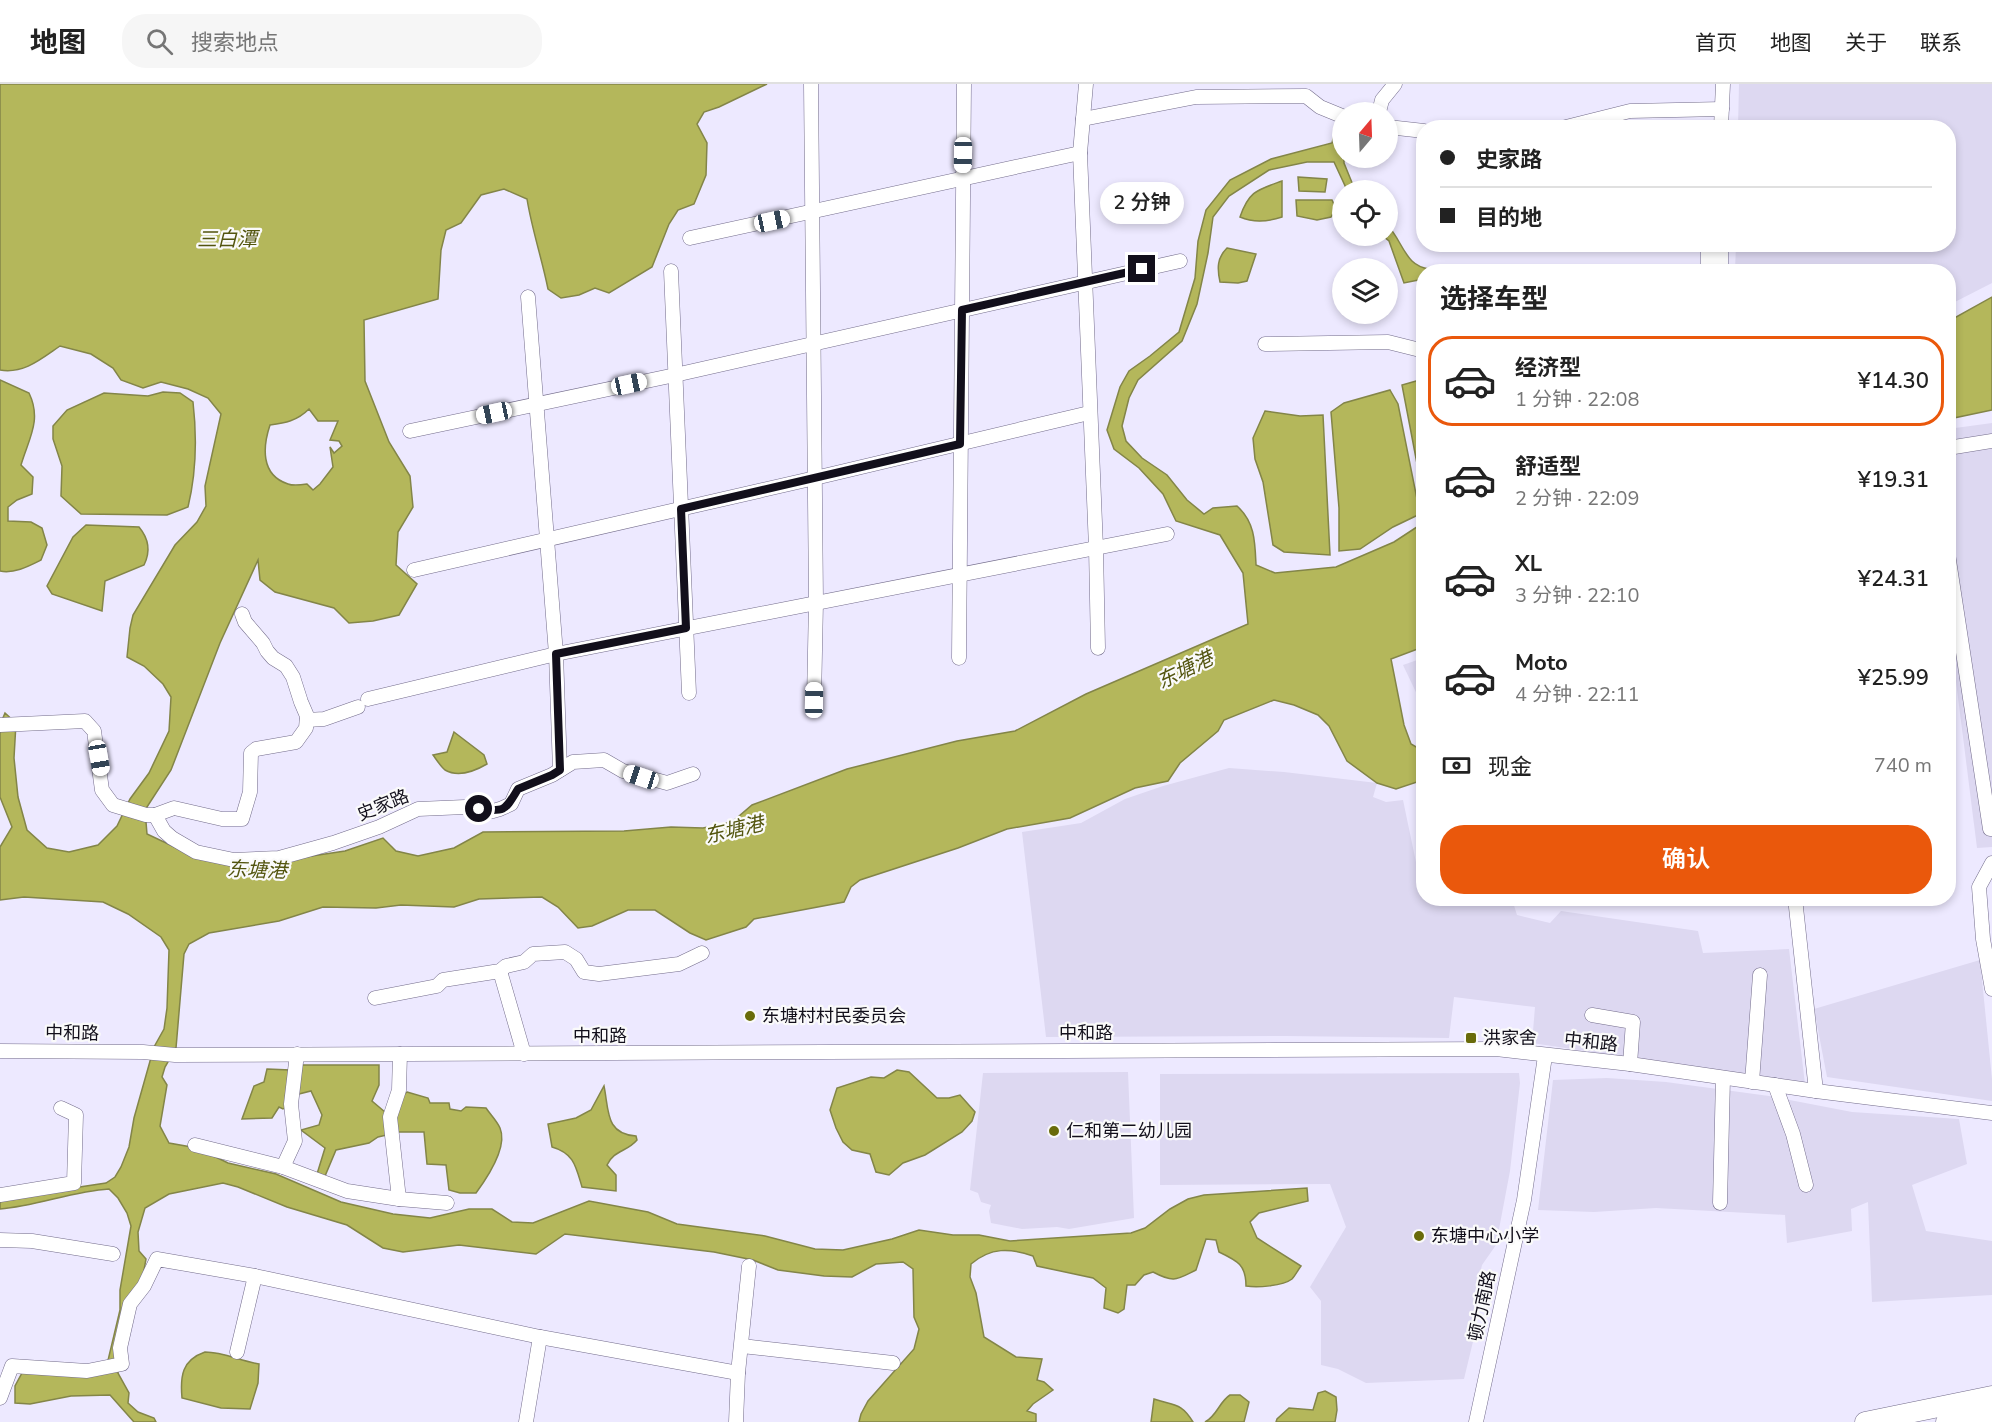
<!DOCTYPE html>
<html lang="zh">
<head>
<meta charset="utf-8">
<style>
  :root { --surface:#fff; --page:#f6f6f6; --text:#222; --muted:#767676; --line:#e0e0e0; --accent:#ea580c }
  body { margin:0; font-family:"Nunito Sans","Noto Sans SC",sans-serif; background:var(--page); color:var(--text); height:100vh; display:flex; flex-direction:column; font-size:22px; white-space:nowrap }
  * { box-sizing:border-box; margin:0 }
  p { font-size:20px; color:var(--muted) }
  .icon { flex:none; width:33px; height:33px; fill:none; stroke:currentColor; stroke-width:2; stroke-linecap:round; stroke-linejoin:round }
  .map { position:relative; flex:1; overflow:hidden }
  .details { position:absolute; left:1416px; top:180px; width:540px; height:642px; display:flex; flex-direction:column; background:var(--surface); border-radius:24px; box-shadow:0 3px 9px #0003 }
  .details>* { flex:none }
  .hud { position:absolute; left:1416px; top:36px; width:540px; height:132px; border-radius:24px; box-shadow:0 3px 9px #0003; display:grid; align-content:center; height:132px; padding:0 24px; background:var(--surface) }
  .needle { width:39px; rotate:19deg }
  .controls { position:absolute; left:1332px; top:18px; display:grid; gap:12px }
  .controls a { display:grid; place-items:center; width:66px; height:66px; border-radius:50%; background:var(--surface); box-shadow:0 3px 9px #0003; font-size:30px }
  .end { position:absolute; width:27px; height:27px; margin:-14px; border:8px solid #120f1b; background:#fff; box-shadow:0 0 0 3px #fff }
  .from { border-radius:50% }
  .bubble { position:absolute; height:42px; border-radius:21px; background:var(--surface); box-shadow:0 3px 9px #0003; font-size:20px; font-weight:600; line-height:42px; text-align:center }
  .car { position:absolute; width:18px; height:36px; margin:-18px -9px; border-radius:8px; box-shadow:0 0 4px 2px #0007; background:linear-gradient(#fff 24%,#345 0 40%,#fff 0 76%,#345 0 86%,#fff 0) }
  .hud b { display:flex; align-items:center; gap:21px; height:57px; font-size:22px }
  .hud b+b { border-top:2px solid var(--line) }
  .hud i { width:15px; height:15px; background:var(--text) }
  ul { padding:0; list-style:none }
  li { display:flex; align-items:center; gap:18px; height:90px; margin:0 12px 9px; padding:0 12px; border:3px solid transparent; border-radius:24px }
  li div { flex:1 }
  li b { display:block; font-size:22px }
  li em { font-style:normal; font-weight:600 }
  li.current { border-color:var(--accent) }
  li>.icon { width:54px; height:54px; stroke-width:1.5 }
  h2 { padding:0 24px; font-size:27px; line-height:72px }
  .pay { display:flex; align-items:center; gap:15px; height:66px; padding:0 24px; font-size:22px }
  .pay p { margin-inline-start:auto }
  .button { display:flex; gap:12px; margin-top:auto; padding:12px 24px }
  .button a { flex:1; height:69px; border-radius:24px; background:var(--accent); color:#fff; font-size:24px; font-weight:600; line-height:69px; text-align:center }
  header { display:flex; align-items:center; gap:36px; box-sizing:border-box; height:84px; padding:0 30px; background:var(--surface); border-bottom:2px solid var(--line) }
  header strong { font-size:28px }
  nav { display:flex; gap:33px; margin-inline-start:auto; font-size:21px }
  .search { width:420px; height:54px; background:var(--page); display:flex; align-items:center; gap:15px; box-sizing:border-box; padding:0 21px; border-radius:24px; color:var(--muted); font-size:22px }
  .map>svg:first-child { display:block }
  .built { fill:#ddd8f1 }
  .water { fill:#b4b75b; stroke:#838548; stroke-width:1.5; fill-rule:evenodd }
  .lines { fill:none; stroke-linecap:round; stroke-linejoin:round }
  .minor-casing { stroke:#736c8b; stroke-width:15 }
  .highway-casing { stroke:#736c8b; stroke-width:21 }
  .minor { stroke:#fff; stroke-width:14 }
  .highway { stroke:#fff; stroke-width:20 }
  .route { stroke:#120f1b; stroke-width:8 }
  .poi-dot { fill:#696b0a; stroke:#fafafa; stroke-width:2 }
  .labels { text-anchor:middle; dominant-baseline:central; stroke-width:4.5; stroke-linejoin:round; paint-order:stroke }
  .street-label { font-size:18px; fill:#120f1b; stroke:#fafafa }
  .poi-label { font-size:18px; fill:#120f1b; stroke:#fafafa; text-anchor:start }
  .water-label { font-size:20px; font-style:italic; fill:#53550f; stroke:#fafafa }
</style>
</head>
<body>
<header>
<strong>地图</strong>
<div class="search"><svg class="icon" aria-label="search" viewBox="0 0 24 24"><circle cx="10" cy="10" r="6"/><path d="M15 15l6 6"/></svg>搜索地点</div>
<nav><a>首页</a><a>地图</a><a>关于</a><a>联系</a></nav>
</header>
<div class="map">
<svg width="1992" height="1338" viewBox="0 0 1992 1338">
  <rect width="100%" height="100%" fill="#ede9ff"/>
  <!-- built -->
  <g class="built">
    <polygon points="1739,0 1992,0 1992,199 1949,221 1948,188 1735,187 1736,161 1948,160 1948,44 1738,43"/>
    <polygon points="1992,339 1992,763 1977,764 1949,542 1948,345"/>
    <polygon points="1423,574 1424,574 1423,623 1403,581"/>
    <polygon points="1229,684 1284,688 1377,699 1373,713 1386,718 1403,716 1417,783 1423,783 1424,814 1512,815 1517,831 1550,839 1561,827 1698,847 1703,869 1789,865 1805,1000 1532,959 1535,923 1454,913 1449,954 1286,952 1046,953 1022,748 1081,739 1125,715 1163,702"/>
    <polygon points="1980,876 1992,995 1992,1017 1827,993 1814,925"/>
    <polygon points="1128,988 1134,1134 1069,1145 1057,1143 1022,1145 991,1139 989,1127 991,1121 981,1118 978,1109 970,1106 983,989"/>
    <polygon points="1519,989 1520,999 1510,1087 1496,1161 1482,1181 1474,1217 1477,1241 1464,1295 1366,1299 1338,1285 1321,1281 1321,1217 1310,1203 1346,1143 1330,1100 1160,1101 1160,990"/>
    <polygon points="1607,994 1666,998 1769,1012 1852,1028 1959,1035 1967,1080 1912,1101 1926,1147 1992,1157 1992,1211 1872,1218 1868,1118 1851,1125 1852,1147 1787,1159 1785,1131 1656,1124 1594,1128 1538,1126 1553,996"/>
  </g>
  <!-- water -->
  <g class="water">
    <path d="M 0,0 L 767,0 L 719,23 L 704,28 L 697,40 L 707,59 L 706,91 L 694,120 L 678,126 L 669,140 L 652,183 L 609,209 L 595,204 L 579,211 L 561,214 L 548,205 C 542,175 532,146 527,115 L 504,105 L 481,111 L 461,139 L 446,146 L 441,166 L 438,215 L 364,236 L 365,297 L 389,358 L 410,392 L 413,423 L 398,448 L 396,481 L 417,500 L 399,531 L 373,537 L 349,539 L 334,524 L 275,508 L 260,496 L 258,476 L 220,559 L 171,686 L 145,726 L 147,750 L 200,775 L 245,782 L 345,767 L 383,754 L 396,767 L 418,772 L 454,764 L 483,748 L 624,747 L 671,743 L 703,744 L 732,738 L 752,721 L 847,685 L 957,657 L 1015,647 L 1086,610 L 1248,540 L 1243,489 L 1220,451 L 1176,437 L 1163,410 L 1139,384 L 1114,365 L 1107,346 L 1120,303 L 1129,287 L 1150,272 L 1179,248 L 1195,194 L 1198,157 L 1206,126 L 1230,96 L 1271,75 L 1332,59 L 1338,36 L 1342,34 L 1342,74 L 1344,74 L 1344,79 L 1355,106 L 1347,106 L 1334,78 L 1307,78 L 1269,86 L 1229,112 L 1213,133 L 1208,169 L 1197,220 L 1182,257 L 1138,296 L 1129,314 L 1122,342 L 1126,357 L 1142,374 L 1167,391 L 1187,416 L 1204,430 L 1213,424 L 1237,422 C 1255,438 1255,458 1256,481 L 1275,489 L 1336,483 L 1394,458 L 1423,439 L 1423,563 L 1391,575 L 1404,641 L 1411,660 L 1423,667 L 1423,696 L 1396,705 L 1377,699 L 1347,677 L 1329,642 L 1318,631 L 1294,621 L 1274,616 L 1224,636 L 1218,647 L 1180,679 L 1168,697 L 1135,704 L 1070,734 L 1007,745 L 958,764 L 860,796 L 851,803 L 844,818 L 754,835 L 746,843 L 706,856 L 690,849 L 655,826 L 628,826 L 592,842 L 578,844 L 558,823 L 542,813 L 479,815 L 454,823 L 401,821 L 376,824 L 323,823 L 279,837 L 209,849 L 189,860 L 184,870 L 176,964 L 165,983 L 162,993 L 167,1001 L 160,1042 L 169,1059 L 197,1064 L 228,1079 L 276,1090 L 341,1118 L 393,1130 L 430,1134 L 469,1125 L 492,1125 L 512,1138 L 533,1139 L 589,1117 L 648,1128 L 677,1140 L 765,1152 L 815,1165 L 843,1166 L 892,1155 L 919,1146 L 953,1151 L 979,1151 L 1010,1157 L 1131,1149 L 1145,1144 L 1170,1125 L 1188,1115 L 1204,1111 L 1307,1104 L 1308,1117 L 1259,1129 L 1250,1138 L 1257,1154 L 1301,1182 C 1298,1186 1295,1192 1292,1195 C 1283,1202 1257,1204 1246,1202 C 1246,1181 1238,1177 1219,1168 L 1216,1156 L 1206,1155 L 1196,1186 C 1176,1196 1174,1199 1153,1188 L 1144,1191 L 1135,1201 L 1127,1201 L 1124,1225 L 1118,1229 L 1104,1224 L 1106,1204 L 1093,1194 L 1037,1182 L 1033,1172 C 1010,1164 991,1163 971,1180 L 970,1193 L 976,1209 L 984,1253 L 1016,1273 L 1042,1275 L 1037,1296 L 1044,1298 L 1053,1306 L 1033,1320 L 1027,1327 L 1036,1330 L 1036,1338 L 859,1338 L 861,1330 L 868,1317 L 914,1265 L 919,1245 L 914,1233 L 913,1185 L 903,1178 L 876,1180 L 852,1193 L 824,1192 L 778,1186 L 753,1176 L 714,1168 L 565,1150 L 536,1170 L 459,1161 L 403,1168 L 383,1164 L 347,1141 L 287,1123 L 238,1103 L 223,1099 L 169,1110 L 145,1124 L 138,1148 L 139,1167 L 146,1175 L 142,1197 L 129,1211 L 118,1289 L 129,1309 L 128,1319 L 138,1328 L 154,1334 L 156,1338 L 134,1338 L 110,1311 L 71,1312 L 30,1320 L 15,1319 L 15,1302 L 22,1289 L 105,1289 L 120,1226 L 120,1206 L 131,1142 L 127,1129 L 118,1114 L 109,1105 C 73,1107 37,1122 0,1125 L 0,1115 L 106,1099 L 115,1093 L 121,1083 L 129,1063 L 134,1034 L 154,963 L 164,945 L 167,924 L 169,866 L 161,853 L 128,830 L 103,818 L 24,813 L 0,816 L 0,763 L 12,743 L 0,713 L 0,641 L 5,629 L 16,639 L 14,674 L 18,713 L 27,746 L 47,764 L 69,768 L 98,761 L 117,742 L 130,715 L 149,689 L 169,647 L 171,613 L 163,600 L 144,582 L 127,573 L 130,544 L 133,531 L 175,461 L 197,438 L 206,422 L 205,402 L 221,330 L 208,314 L 188,305 L 161,298 L 143,304 L 121,296 L 113,284 L 91,270 L 60,262 C 41,275 24,290 0,286 ZM 309,325 L 318,337 L 338,337 L 330,356 L 339,357 L 342,362 L 334,369 L 330,363 L 333,383 L 320,400 L 313,406 L 307,400 C 301,401 293,402 288,400 C 260,391 263,362 270,341 C 285,339 297,337 309,325 Z"/>
    <polygon points="1298,93 1327,95 1325,108 1299,107"/>
    <path d="M 1282,97 L 1282,133 C 1267,138 1254,139 1240,133 C 1249,107 1257,106 1282,97 Z"/>
    <polygon points="1296,116 1332,116 1336,125 1331,133 1317,136 1297,132"/>
    <path d="M 1388,142 C 1398,152 1402,167 1412,177 C 1426,191 1453,184 1471,187 L 1424,188 L 1423,195 L 1404,199 L 1389,157 L 1383,152 L 1388,152 Z"/>
    <path d="M 1227,164 L 1256,170 L 1247,197 L 1238,199 L 1220,198 C 1217,184 1217,174 1227,164 Z"/>
    <polygon points="1992,213 1992,326 1949,335 1949,237"/>
    <polygon points="1423,295 1424,295 1423,411 1402,301"/>
    <path d="M 0,296 L 29,309 C 42,336 29,354 21,381 L 33,393 L 32,410 L 17,416 L 8,423 L 8,437 L 31,438 L 42,444 L 47,461 L 41,476 C 29,482 14,490 0,487 Z"/>
    <polygon points="1390,306 1398,320 1420,430 1393,443 1360,465 1339,467 1339,424 1331,328 1344,319"/>
    <path d="M 163,308 L 180,309 L 193,318 C 197,353 196,390 188,423 L 167,431 L 81,430 L 61,412 L 62,382 L 53,355 L 53,342 L 67,326 L 104,309 L 148,312 Z"/>
    <polygon points="1265,327 1300,332 1323,331 1330,471 1284,468 1273,461 1263,398 1255,375 1253,354"/>
    <path d="M 86,441 L 139,443 C 149,455 151,467 144,481 L 105,497 L 102,527 L 52,510 L 47,502 L 73,453 Z"/>
    <path d="M 454,648 L 484,671 L 487,680 C 475,687 459,694 445,686 C 441,683 436,675 433,671 L 447,668 Z"/>
    <polygon points="299,981 379,981 379,1001 372,1017 385,1028 387,1051 378,1053 369,1059 336,1066 325,1092 317,1090 325,1064 301,1046 319,1041 322,1031 311,1007 295,1011"/>
    <polygon points="267,985 290,986 286,1023 283,1025 279,1023 272,1034 242,1035 254,1002 264,998"/>
    <polygon points="897,986 909,988 937,1014 949,1014 960,1011 975,1028 972,1037 962,1048 925,1071 903,1079 889,1091 876,1088 870,1070 852,1066 843,1058 836,1044 830,1026 837,1004 871,993 884,994"/>
    <path d="M 604,1002 C 609,1026 605,1050 636,1052 L 637,1056 C 627,1068 614,1066 607,1081 L 616,1091 L 616,1107 L 582,1103 C 576,1083 574,1069 552,1063 L 548,1040 L 576,1034 L 591,1026 Z"/>
    <path d="M 407,1008 L 428,1014 L 430,1019 L 449,1019 L 450,1025 L 461,1027 L 466,1023 L 486,1024 C 490,1030 497,1037 500,1044 C 508,1063 487,1094 476,1109 L 460,1109 L 449,1106 L 446,1081 L 427,1080 L 424,1048 L 398,1048 C 395,1030 391,1020 407,1008 Z"/>
    <path d="M 205,1268 C 224,1268 240,1277 259,1280 L 258,1299 L 250,1325 L 221,1324 L 182,1314 C 180,1292 182,1276 205,1268 Z"/>
    <polygon points="1325,1307 1336,1313 1337,1326 1335,1338 1276,1338 1277,1335 1289,1324 1313,1326 1318,1309"/>
    <path d="M 1230,1311 L 1240,1311 L 1249,1318 L 1244,1338 L 1205,1338 C 1217,1332 1219,1318 1230,1311 Z"/>
    <path d="M 1154,1315 C 1174,1322 1181,1318 1193,1338 L 1151,1338 Z"/>
  </g>
  <g class="lines">
    <!-- minor casing -->
    <g class="minor-casing">
      <g id="minor">
        <polyline points="811,0 816,518 814,616"/>
        <polyline points="1086,0 1080,69 1096,464 1098,564"/>
        <polyline points="1379,28 1382,16 1395,0"/>
        <polyline points="1083,35 1196,13 1306,12 1320,23 1342,32"/>
        <polyline points="1388,43 1424,47"/>
        <polyline points="1562,44 1630,27 1722,25"/>
        <polyline points="1721,44 1723,0"/>
        <polyline points="690,154 1080,69"/>
        <polyline points="1721,160 1721,188"/>
        <polyline points="671,187 689,609"/>
        <polyline points="1708,188 1708,160"/>
        <polyline points="528,213 556,570 560,686"/>
        <polyline points="1265,260 1388,258 1424,267"/>
        <polyline points="410,347 675,291 1180,177"/>
        <polyline points="1948,364 1992,357"/>
        <polyline points="1948,470 1990,745 1992,745"/>
        <polyline points="414,486 815,394 1089,329"/>
        <polyline points="959,574 964,0"/>
        <polyline points="368,615 556,570 1167,450"/>
        <polyline points="307,636 324,635 358,623"/>
        <polyline points="0,641 85,637 94,647 102,706 113,721 146,731 155,731 164,747 172,754 196,768 234,776 279,774 333,759 379,743 418,725 465,723 493,727 500,725 511,720 518,705 552,691 573,678 604,676 623,687 667,699 693,690"/>
        <polyline points="155,731 174,724 222,735 242,735 250,708 251,669 256,665 296,658 306,644 307,632 301,618 293,593 286,582 273,574 267,567 263,559 245,538 242,530"/>
        <polyline points="1992,779 1979,803 1983,855 1992,905"/>
        <polyline points="1795,814 1816,1007"/>
        <polyline points="500,887 524,970"/>
        <polyline points="375,914 437,902 443,896 500,887 506,882 524,878 533,870 565,868 576,875 584,888 599,890 679,880 702,869"/>
        <polyline points="1592,931 1633,938 1630,980"/>
        <polyline points="0,967 143,968 175,971 1496,965 1630,980 1816,1007 1992,1029"/>
        <polyline points="1752,998 1760,891"/>
        <polyline points="1775,1001 1793,1050 1806,1101"/>
        <polyline points="195,1061 283,1083 347,1107 399,1115 447,1119"/>
        <polyline points="283,1083 295,1057 291,1020 297,970"/>
        <polyline points="0,1111 74,1099 76,1031 61,1024"/>
        <polyline points="399,1115 390,1033 399,1006 400,970"/>
        <polyline points="1720,1119 1723,994"/>
        <polyline points="0,1156 32,1157 113,1170"/>
        <polyline points="742,1262 893,1279"/>
        <polyline points="237,1268 255,1192"/>
        <polyline points="0,1314 12,1282 87,1287 122,1280 120,1264 130,1220 144,1202 157,1175 255,1192 540,1253 738,1289"/>
        <polyline points="526,1338 540,1253"/>
        <polyline points="736,1338 738,1289 749,1182"/>
        <polyline points="1476,1338 1524,1116 1545,972"/>
      </g>
    </g>
    <!-- highway casing -->
    <g class="highway-casing">
      <g id="highway">
        <polyline points="1865,1338 1992,1312"/>
        <polyline points="1946,1338 1992,1328"/>
      </g>
    </g>
    <!-- minor -->
    <use href="#minor" class="minor"/>
    <!-- highway -->
    <use href="#highway" class="highway"/>
  </g>
  <g class="lines">
    <!-- route -->
    <path class="route" d="M 479,725 C 506,728 505,726 518,705 L 552,691 L 560,686 L 556,570 L 686,544 L 681,425 L 960,360 L 962,226 L 1142,185"/>
  </g>
  <!-- markers -->
  <g class="poi-dot">
    <circle cx="750" cy="932" r="6"/>
    <rect x="1465" y="948" width="12" height="12" rx="3"/>
    <circle cx="1054" cy="1047" r="6"/>
    <circle cx="1419" cy="1152" r="6"/>
  </g>
  <g class="labels">
    <!-- street labels -->
    <g class="street-label">
      <text transform="translate(383 721) rotate(-22)">史家路</text>
      <text transform="translate(72 949) rotate(1)">中和路</text>
      <text x="1086" y="949">中和路</text>
      <text x="600" y="952">中和路</text>
      <text transform="translate(1591 958) rotate(6)">中和路</text>
      <text transform="translate(1482 1222) rotate(-78)">顿力南路</text>
    </g>
    <!-- poi labels -->
    <g class="poi-label">
      <text x="762" y="932">东塘村村民委员会</text>
      <text x="1483" y="954">洪家舍</text>
      <text x="1066" y="1047">仁和第二幼儿园</text>
      <text x="1431" y="1152">东塘中心小学</text>
    </g>
    <!-- water labels -->
    <g class="water-label">
      <text x="227" y="155">三白潭</text>
      <text transform="translate(1185 586) rotate(-26)">东塘港</text>
      <text transform="translate(734 746) rotate(-13)">东塘港</text>
      <text transform="translate(257 786) rotate(2)">东塘港</text>
    </g>
  </g>
</svg>
<div class="controls">
<a><svg class="needle" viewBox="-14 -14 28 28"><path d="M0-13l5 13h-10z" fill="#e53935"/><path d="M0 13l5-13h-10z" fill="#767676"/></svg></a>
<a><svg class="icon" aria-label="locate" viewBox="0 0 24 24"><circle cx="12" cy="12" r="6"/><path d="M12 2v4M12 18v4M2 12h4M18 12h4"/></svg></a>
<a><svg class="icon" aria-label="layers" viewBox="0 0 24 24"><path d="M12 4l9 5-9 5-9-5zM3 14l9 5 9-5"/></svg></a>
</div>
<i class="end from" style="left:479px;top:725px"></i>
<i class="end" style="left:1142px;top:185px"></i>
<div class="bubble" style="left:1100px;top:98px;width:84px">2 分钟</div>
<i class="car" style="left:963px;top:71px;rotate:181deg"></i>
<i class="car" style="left:772px;top:137px;rotate:78deg"></i>
<i class="car" style="left:629px;top:300px;rotate:78deg"></i>
<i class="car" style="left:494px;top:329px;rotate:258deg"></i>
<i class="car" style="left:814px;top:616px;rotate:1deg"></i>
<i class="car" style="left:99px;top:674px;rotate:170deg"></i>
<i class="car" style="left:641px;top:693px;rotate:288deg"></i>
<div class="hud">
<b><i class="from"></i>史家路</b>
<b><i></i>目的地</b>
</div>
<section class="details">
<h2>选择车型</h2>
<ul>
<li class="current"><svg class="icon" aria-label="car" viewBox="0 0 24 24"><path d="M5 17H2v-5l4-1 3-4h7l3 4 3 1v5h-3M9 17h6M6 11h13"/><circle cx="7" cy="17" r="2"/><circle cx="17" cy="17" r="2"/></svg><div><b>经济型</b><p>1 分钟 · 22:08</p></div><em>¥14.30</em></li>
<li><svg class="icon" aria-label="car" viewBox="0 0 24 24"><path d="M5 17H2v-5l4-1 3-4h7l3 4 3 1v5h-3M9 17h6M6 11h13"/><circle cx="7" cy="17" r="2"/><circle cx="17" cy="17" r="2"/></svg><div><b>舒适型</b><p>2 分钟 · 22:09</p></div><em>¥19.31</em></li>
<li><svg class="icon" aria-label="car" viewBox="0 0 24 24"><path d="M5 17H2v-5l4-1 3-4h7l3 4 3 1v5h-3M9 17h6M6 11h13"/><circle cx="7" cy="17" r="2"/><circle cx="17" cy="17" r="2"/></svg><div><b>XL</b><p>3 分钟 · 22:10</p></div><em>¥24.31</em></li>
<li><svg class="icon" aria-label="car" viewBox="0 0 24 24"><path d="M5 17H2v-5l4-1 3-4h7l3 4 3 1v5h-3M9 17h6M6 11h13"/><circle cx="7" cy="17" r="2"/><circle cx="17" cy="17" r="2"/></svg><div><b>Moto</b><p>4 分钟 · 22:11</p></div><em>¥25.99</em></li>
</ul>
<div class="pay"><svg class="icon" aria-label="cash" viewBox="0 0 24 24"><path d="M3 7h18v10H3z"/><circle cx="12" cy="12" r="2"/></svg>现金<p>740 m</p></div>
<div class="button"><a>确认</a></div>
</section>
</div>
</body>
</html>
